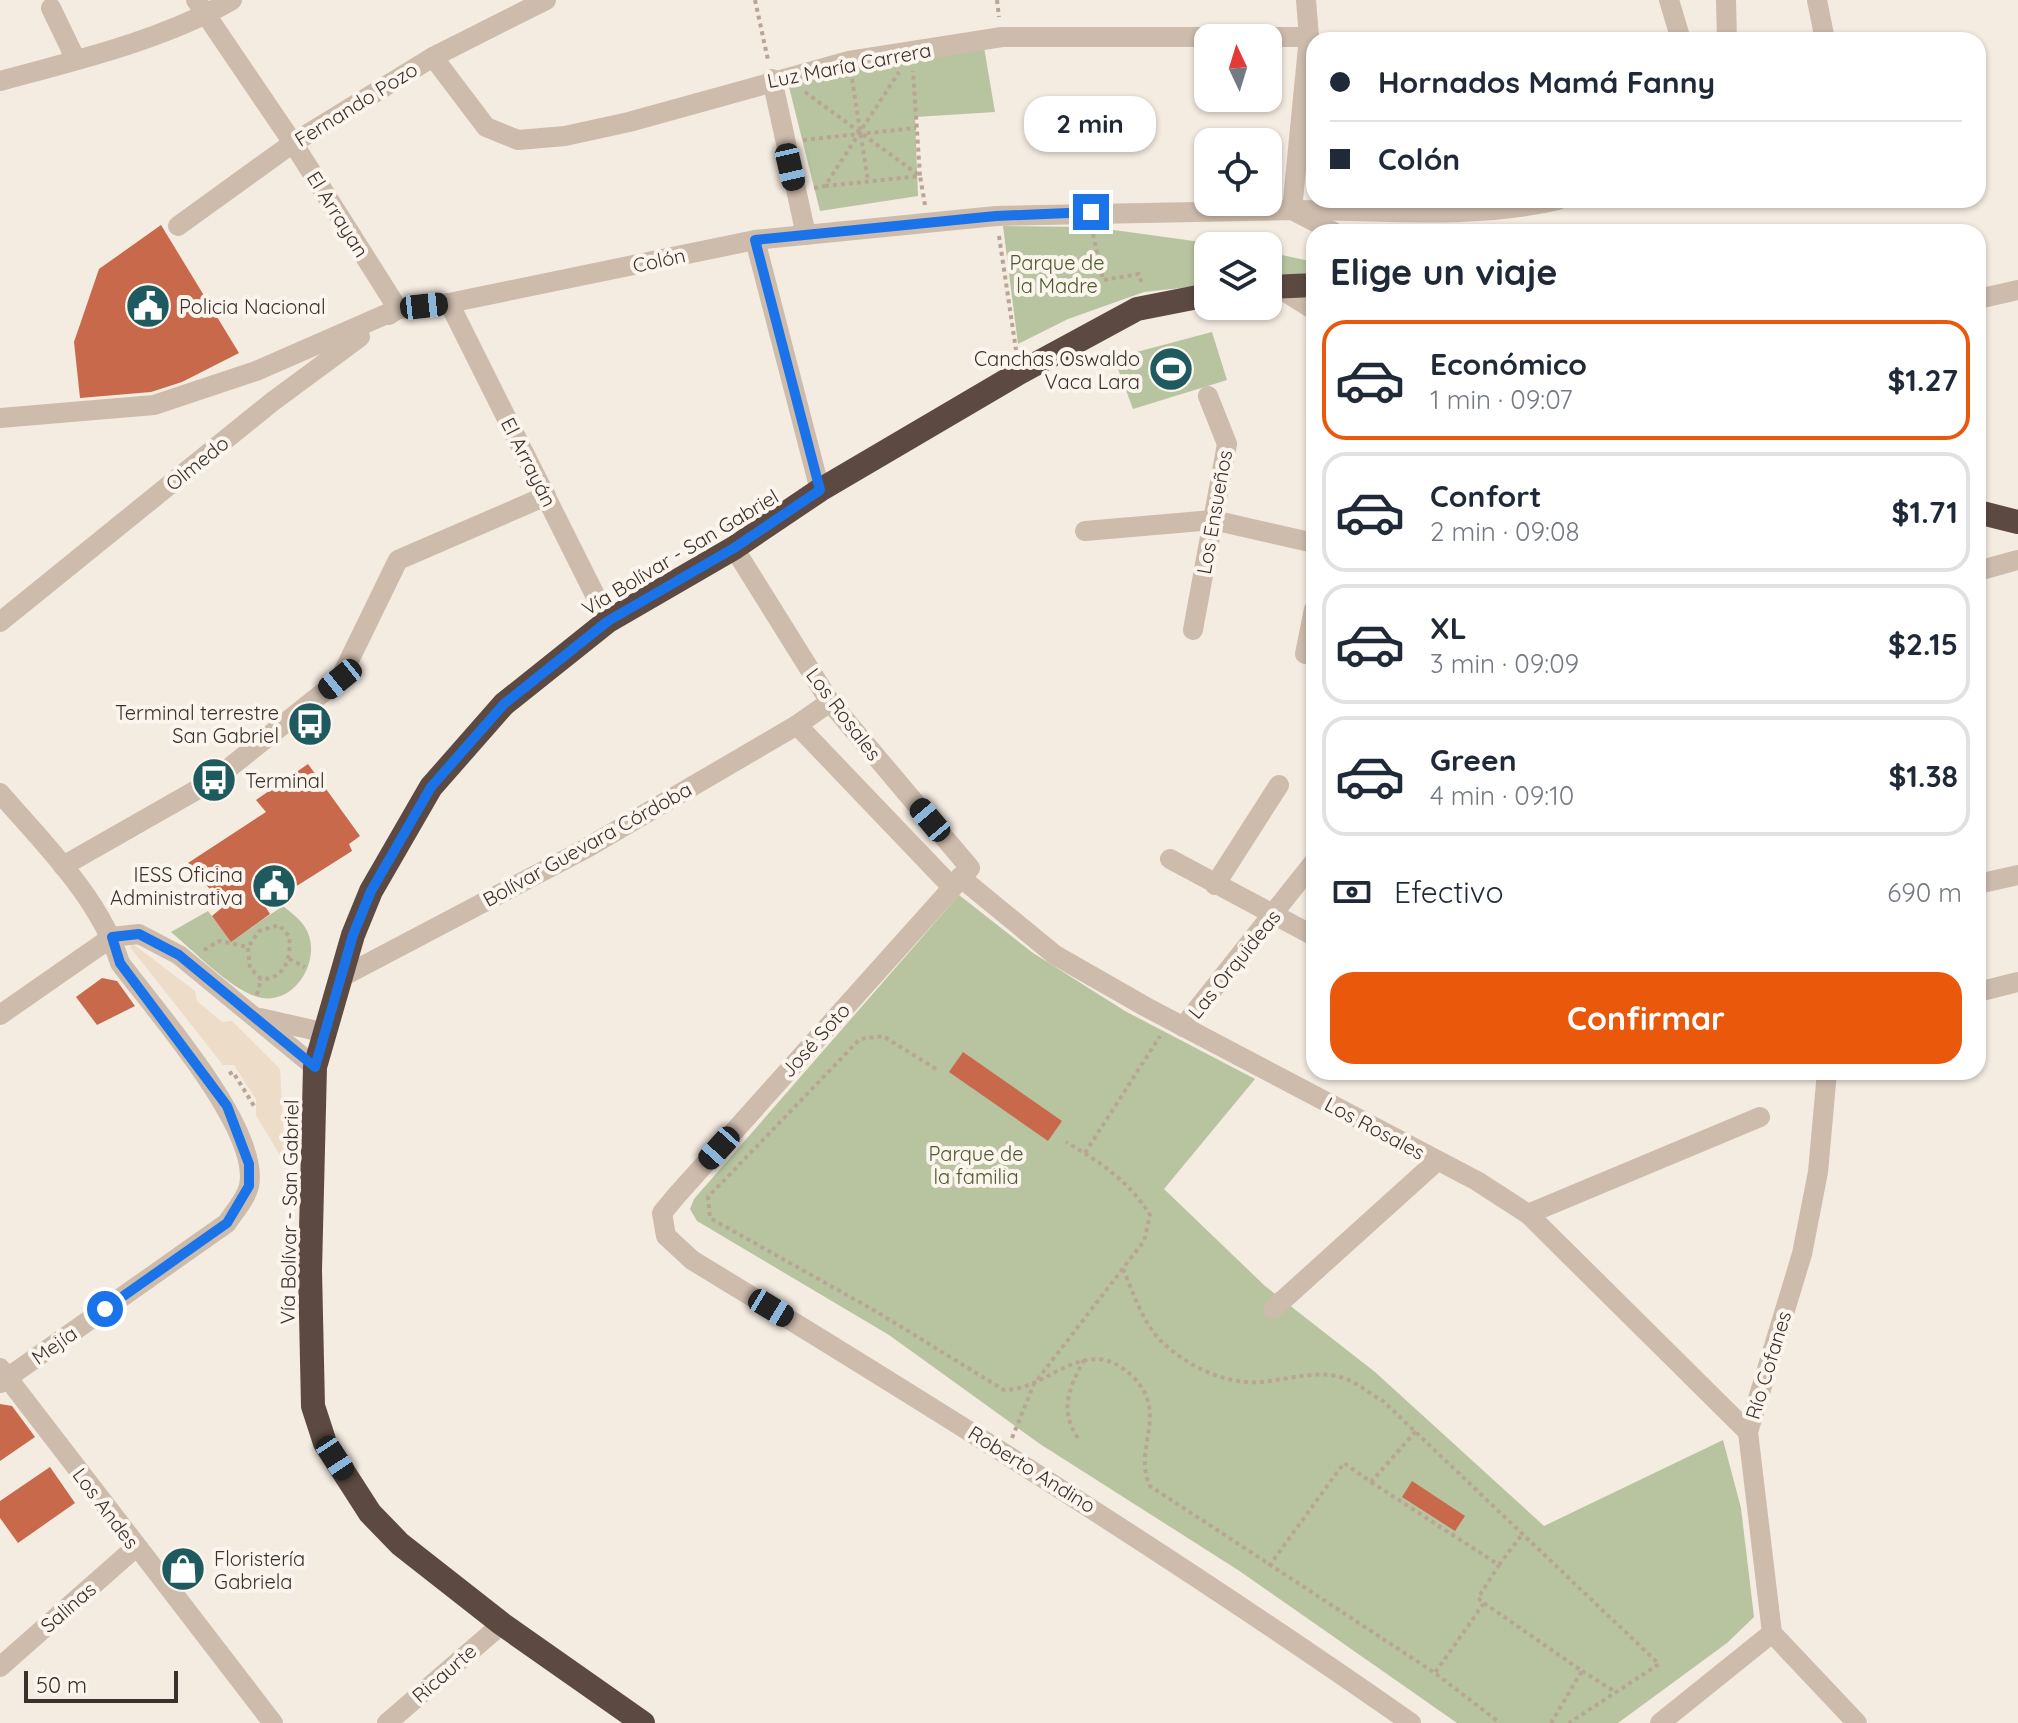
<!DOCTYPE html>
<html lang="es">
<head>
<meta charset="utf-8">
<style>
  :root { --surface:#fff; --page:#f2f2f3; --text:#1f2937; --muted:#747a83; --line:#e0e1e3; --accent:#ea580c }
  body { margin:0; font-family:Quicksand,sans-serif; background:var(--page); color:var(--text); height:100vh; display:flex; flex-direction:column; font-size:30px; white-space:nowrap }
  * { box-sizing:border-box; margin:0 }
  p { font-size:26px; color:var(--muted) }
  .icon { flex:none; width:44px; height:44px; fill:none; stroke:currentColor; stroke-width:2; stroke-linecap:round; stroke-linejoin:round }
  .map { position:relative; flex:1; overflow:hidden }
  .drawer { position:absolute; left:1306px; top:224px; width:680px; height:856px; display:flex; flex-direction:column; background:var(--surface); border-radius:24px; box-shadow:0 2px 6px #0004 }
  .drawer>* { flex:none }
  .hud { position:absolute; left:1306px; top:32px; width:680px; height:176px; border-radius:24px; box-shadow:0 2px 6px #0004; display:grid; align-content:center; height:176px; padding:0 24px; background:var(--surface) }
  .needle { width:52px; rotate:356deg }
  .fabs { position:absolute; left:1194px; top:24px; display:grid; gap:16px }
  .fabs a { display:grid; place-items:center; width:88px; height:88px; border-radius:16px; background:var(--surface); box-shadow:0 2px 6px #0004; font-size:40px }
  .scale { position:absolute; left:24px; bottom:20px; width:154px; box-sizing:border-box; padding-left:8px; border:4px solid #3b302b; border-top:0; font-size:22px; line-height:28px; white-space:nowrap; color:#3b302b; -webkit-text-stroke:6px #fbf5ee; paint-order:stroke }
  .end { position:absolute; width:36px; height:36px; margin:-18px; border:10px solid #1a73e8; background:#fff; box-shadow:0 0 0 4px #fff }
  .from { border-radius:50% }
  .bubble { position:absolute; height:56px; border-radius:24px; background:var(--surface); box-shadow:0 2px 6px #0004; font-size:26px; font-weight:800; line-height:56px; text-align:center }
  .car { position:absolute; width:24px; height:48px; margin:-24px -12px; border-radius:10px; box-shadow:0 0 6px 2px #0007; background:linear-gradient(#222 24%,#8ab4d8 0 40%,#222 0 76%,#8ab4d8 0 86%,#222 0) }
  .hud b { display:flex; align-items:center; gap:28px; height:76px; font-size:30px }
  .hud b+b { border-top:2px solid var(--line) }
  .hud i { width:20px; height:20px; background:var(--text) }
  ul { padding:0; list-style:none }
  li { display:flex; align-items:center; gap:24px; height:120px; margin:0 16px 12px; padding:0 8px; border:4px solid var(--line); border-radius:24px }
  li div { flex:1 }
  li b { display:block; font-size:30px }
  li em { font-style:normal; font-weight:800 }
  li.current { border-color:var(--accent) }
  li>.icon { width:72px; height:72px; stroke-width:1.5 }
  h2 { padding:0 24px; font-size:36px; line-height:96px }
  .pay { display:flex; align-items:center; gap:20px; height:88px; padding:0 24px; font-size:30px }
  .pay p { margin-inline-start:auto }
  .cta { display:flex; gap:16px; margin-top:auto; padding:16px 24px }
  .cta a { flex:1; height:92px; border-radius:24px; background:var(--accent); color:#fff; font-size:32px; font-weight:800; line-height:92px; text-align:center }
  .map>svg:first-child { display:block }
  .green { fill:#b8c4a0 }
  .plaza { fill:#ecdcc8 }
  .building { fill:#c8694b }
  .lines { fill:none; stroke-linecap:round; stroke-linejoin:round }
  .path { stroke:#b9a596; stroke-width:4; stroke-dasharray:4 4; stroke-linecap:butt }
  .minor { stroke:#cdbbac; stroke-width:20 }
  .highway { stroke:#5c4a42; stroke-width:24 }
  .route { stroke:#1a73e8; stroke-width:10 }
  .labels { text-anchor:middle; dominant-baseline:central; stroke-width:8; stroke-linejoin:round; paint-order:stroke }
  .street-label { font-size:20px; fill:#3b302b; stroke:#fbf5ee }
  .park-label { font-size:20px; fill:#4a5a2e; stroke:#fbf5ee }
  .poi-label { font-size:20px; fill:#3b302b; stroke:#fbf5ee; text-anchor:start }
</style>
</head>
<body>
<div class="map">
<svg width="2018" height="1723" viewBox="0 0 2018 1723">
  <rect width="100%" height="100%" fill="#f4ebe1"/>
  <!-- green -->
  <g class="green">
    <polygon points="984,47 995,112 915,117 918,196 820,211 788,83"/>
    <polygon points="1003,226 1092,227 1230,246 1208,246 1208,285 1144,292 1068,319 1018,344"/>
    <polygon points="1268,252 1314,262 1314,272 1268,278"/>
    <polygon points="1212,332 1227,380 1133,409 1114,358"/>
    <polygon points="959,895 1033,953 1125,1011 1255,1079 1164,1189 1265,1286 1375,1372 1544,1526 1723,1440 1741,1508 1754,1617 1727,1643 1618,1723 1457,1723 1238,1570 1040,1444 889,1335 697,1221 690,1209 694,1199"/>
    <path d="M 283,906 C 293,914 303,921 308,933 C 320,962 295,1003 262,998 C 235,994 193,950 171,932 L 208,911 L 231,941 Z"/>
  </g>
  <!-- plaza -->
  <polygon class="plaza" points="133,944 195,991 197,1001 222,1022 232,1021 280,1069 284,1141 289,1147 287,1167 256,1115 256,1099 234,1065 223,1065 130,947"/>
  <!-- building -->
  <g class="building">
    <polygon points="161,225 239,353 182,382 151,392 80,398 74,342 99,269"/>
    <polygon points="308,764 360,836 349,844 352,851 265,906 270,914 231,942 212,916 224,906 188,863 266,812 256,800"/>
    <polygon points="102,978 117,981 135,1006 97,1025 76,997"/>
    <polygon points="963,1052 1062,1121 1048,1141 949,1072"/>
    <polygon points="0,1404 12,1406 35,1437 0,1461"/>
    <polygon points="50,1467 75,1503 18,1543 0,1518 0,1501"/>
    <polygon points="1412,1481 1465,1516 1455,1531 1402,1497"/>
  </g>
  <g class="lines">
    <!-- path -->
    <g class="path">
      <polyline points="755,0 768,60"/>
      <polyline points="997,0 999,17"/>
      <polyline points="852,79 868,181"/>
      <polyline points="805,92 920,176 925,205"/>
      <polyline points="803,140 916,128"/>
      <polyline points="825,186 920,176 913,71"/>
      <polyline points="814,188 825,186 899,72"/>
      <polyline points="1093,234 1103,280 1139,274 1142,285"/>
      <polyline points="999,236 1016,350"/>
      <path d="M 204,950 L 219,941 L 248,947 L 250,968 L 261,979 C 285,980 292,956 289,936 L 279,925 L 259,931 L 248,947"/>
      <polyline points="289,959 305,967"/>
      <polyline points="257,995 261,979"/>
      <path d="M 936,1069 L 883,1036 L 860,1039 L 708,1197 L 710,1218 L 877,1312 L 1004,1390 C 1048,1391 1086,1330 1133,1377 C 1170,1414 1132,1448 1150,1486 L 1435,1673 L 1500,1723"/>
      <polyline points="229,1074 233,1072 254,1106"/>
      <polyline points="1085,1153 1160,1036"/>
      <path d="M 1123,1269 C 1133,1292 1142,1321 1160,1340 C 1185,1365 1225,1385 1260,1382 C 1287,1380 1314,1370 1340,1377 C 1354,1380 1370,1394 1383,1401 L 1659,1664 L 1569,1723"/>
      <path d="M 1012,1438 L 1034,1384 L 1144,1241 L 1150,1215 C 1129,1181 1100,1162 1066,1142"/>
      <path d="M 1078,1438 C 1059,1410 1069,1388 1084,1360"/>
      <polyline points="1371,1482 1499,1565 1478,1598 1484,1603 1435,1673"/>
      <polyline points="1499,1565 1523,1533"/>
      <polyline points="1269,1566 1344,1463 1371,1482 1416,1431"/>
      <polyline points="1484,1603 1582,1671 1551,1723"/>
      <polyline points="1582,1671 1614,1691"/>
    </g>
    <!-- minor -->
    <g class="minor">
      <polyline points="196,0 293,143 398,309 389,315"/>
      <polyline points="1669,0 1681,40"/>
      <polyline points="1726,0 1727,40"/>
      <polyline points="1817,0 1825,40"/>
      <polyline points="51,8 76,60"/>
      <polyline points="433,57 486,127 518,140 565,136 629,122 849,61 1002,37 1309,37"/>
      <polyline points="772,79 806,235"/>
      <path d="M 0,81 C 77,60 163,40 232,0"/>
      <polyline points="1292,210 1309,37 1306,0"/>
      <path d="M 1296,210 C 1381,210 1474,220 1558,200"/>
      <polyline points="178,226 293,143 433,57 546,0"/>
      <polyline points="755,240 820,490"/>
      <polyline points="1276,286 1314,310"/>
      <polyline points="1978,299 2018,290"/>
      <polyline points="449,303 608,621"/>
      <polyline points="0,418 154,405 256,371 398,309 449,303 755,240 996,216 1292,210 1334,232"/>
      <polyline points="1085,531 1213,520 1314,543"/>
      <path d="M 734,548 L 830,702 L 970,868 L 677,1195 L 662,1213 L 666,1236 L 692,1260 C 936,1409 1177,1559 1411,1723"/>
      <polyline points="1978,571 2018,560"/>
      <polyline points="0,622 272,402 360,337"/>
      <polyline points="1193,630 1227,444 1208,396"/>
      <polyline points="1305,654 1314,609"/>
      <polyline points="797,725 951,886"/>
      <path d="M 0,793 C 44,844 100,898 120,963 C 154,1009 261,1129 249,1186 C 246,1199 234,1212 227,1223 L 0,1383"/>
      <polyline points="1170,859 1314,936"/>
      <polyline points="63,866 214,780 340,679 398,560 546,496"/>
      <polyline points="960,877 1055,955 1146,1007 1477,1181 1528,1214 1748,1432"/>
      <polyline points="1978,884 2018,875"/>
      <polyline points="1215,885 1279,785"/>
      <polyline points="340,978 585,849 797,725 830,702"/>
      <polyline points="1978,992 2018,982"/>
      <polyline points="0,1015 112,937 139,934 179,955 315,1067"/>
      <polyline points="260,1018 322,1032"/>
      <polyline points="1183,1027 1314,862"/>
      <polyline points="1827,1072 1818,1172 1802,1254 1748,1432 1772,1633 1857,1723"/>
      <polyline points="1528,1214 1760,1117"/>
      <polyline points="1273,1309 1437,1161"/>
      <polyline points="0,1368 273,1723"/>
      <polyline points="0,1667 136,1547"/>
      <polyline points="387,1723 502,1624"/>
      <polyline points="1660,1723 1772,1633"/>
    </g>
    <!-- highway -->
    <g class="highway">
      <polyline points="1268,287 1314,285"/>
      <polyline points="1978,512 2018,522"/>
      <polyline points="643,1723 502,1624 400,1544 370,1513 325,1443 313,1406 310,1270 315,1067 353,935 371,891 431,787 504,704 608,621 734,548 820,490 1019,373 1137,309 1208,295"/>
    </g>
  </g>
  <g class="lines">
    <!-- route -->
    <polyline class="route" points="105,1309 227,1223 249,1186 249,1164 227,1106 120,963 112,937 139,934 179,955 315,1067 353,935 371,891 431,787 504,704 608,621 734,548 820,490 755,240 996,216 1091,212"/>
  </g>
  <!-- icons -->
  <defs>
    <g id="civic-disc" transform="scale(2.3)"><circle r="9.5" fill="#1f5a5e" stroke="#fbf5ee"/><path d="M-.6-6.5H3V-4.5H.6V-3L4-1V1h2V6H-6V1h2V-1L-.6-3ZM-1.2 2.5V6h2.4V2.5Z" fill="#fff"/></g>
    <g id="stadium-disc" transform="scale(2.3)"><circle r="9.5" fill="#1f5a5e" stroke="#fbf5ee"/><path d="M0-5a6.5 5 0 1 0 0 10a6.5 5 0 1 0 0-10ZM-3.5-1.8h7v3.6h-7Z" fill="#fff"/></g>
    <g id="bus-disc" transform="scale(2.3)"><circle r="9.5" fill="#1f5a5e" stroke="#fbf5ee"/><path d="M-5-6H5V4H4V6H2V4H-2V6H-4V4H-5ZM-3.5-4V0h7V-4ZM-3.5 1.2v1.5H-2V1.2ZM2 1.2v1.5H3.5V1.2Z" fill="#fff"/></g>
    <g id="shop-disc" transform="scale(2.3)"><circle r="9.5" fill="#1f5a5e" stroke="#fbf5ee"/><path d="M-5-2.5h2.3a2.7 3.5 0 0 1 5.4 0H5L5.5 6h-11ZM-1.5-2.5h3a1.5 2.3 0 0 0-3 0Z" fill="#fff"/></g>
  </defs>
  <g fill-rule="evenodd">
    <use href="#civic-disc" x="148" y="306"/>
    <use href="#stadium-disc" x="1171" y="369"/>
    <use href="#bus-disc" x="310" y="724"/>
    <use href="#bus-disc" x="214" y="780"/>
    <use href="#civic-disc" x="274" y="886"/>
    <use href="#shop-disc" x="183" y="1569"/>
  </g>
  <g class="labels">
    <!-- street labels -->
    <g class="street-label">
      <text transform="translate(849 65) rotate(-11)">Luz María Carrera</text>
      <text transform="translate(356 104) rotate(-32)">Fernando Pozo</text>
      <text transform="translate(338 214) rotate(58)">El Arrayan</text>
      <text transform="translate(659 260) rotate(-12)">Colón</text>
      <text transform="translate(529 462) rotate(63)">El Arrayán</text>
      <text transform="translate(197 463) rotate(-39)">Olmedo</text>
      <text transform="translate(1214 512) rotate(-80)">Los Ensueños</text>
      <text transform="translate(680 552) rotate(-31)">Vía Bolívar - San Gabriel</text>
      <text transform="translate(844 714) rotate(53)">Los Rosales</text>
      <text transform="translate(587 844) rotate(-29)">Bolívar Guevara Córdoba</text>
      <text transform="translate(1234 964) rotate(-51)">Las Orquideas</text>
      <text transform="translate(815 1040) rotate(-48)">José Soto</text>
      <text transform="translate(1375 1128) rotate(28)">Los Rosales</text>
      <text transform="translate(289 1212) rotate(-89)">Vía Bolívar - San Gabriel</text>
      <text transform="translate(54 1345) rotate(-35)">Mejía</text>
      <text transform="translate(1768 1365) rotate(-73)">Río Cofanes</text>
      <text transform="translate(1032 1469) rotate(32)">Roberto Andino</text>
      <text transform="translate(106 1508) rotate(53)">Los Andes</text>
      <text transform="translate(68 1607) rotate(-41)">Salinas</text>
      <text transform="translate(444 1673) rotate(-41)">Ricaurte</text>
    </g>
    <!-- park labels -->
    <g class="park-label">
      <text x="1057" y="262">Parque de<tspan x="1057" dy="23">la Madre</tspan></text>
      <text x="976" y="1153">Parque de<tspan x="976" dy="23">la familia</tspan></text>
    </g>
    <!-- poi labels -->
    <g class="poi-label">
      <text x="179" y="306">Policia Nacional</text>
      <text x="1140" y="358" text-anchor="end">Canchas Oswaldo<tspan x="1140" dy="23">Vaca Lara</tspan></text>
      <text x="279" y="712" text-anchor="end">Terminal terrestre<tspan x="279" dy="23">San Gabriel</tspan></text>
      <text x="245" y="780">Terminal</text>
      <text x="243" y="874" text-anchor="end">IESS Oficina<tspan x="243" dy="23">Administrativa</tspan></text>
      <text x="214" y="1558">Floristería<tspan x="214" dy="23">Gabriela</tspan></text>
    </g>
  </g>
</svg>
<div class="fabs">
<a><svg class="needle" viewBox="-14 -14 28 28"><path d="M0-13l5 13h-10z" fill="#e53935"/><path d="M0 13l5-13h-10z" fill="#747a83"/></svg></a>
<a><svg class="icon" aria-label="locate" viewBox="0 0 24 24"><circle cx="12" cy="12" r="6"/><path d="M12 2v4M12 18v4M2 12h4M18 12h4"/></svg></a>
<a><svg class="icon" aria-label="layers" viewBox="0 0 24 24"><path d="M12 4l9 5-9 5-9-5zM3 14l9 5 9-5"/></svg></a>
</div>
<div class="scale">50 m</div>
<i class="end from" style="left:105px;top:1309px"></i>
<i class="end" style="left:1091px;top:212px"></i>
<div class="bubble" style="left:1024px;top:96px;width:132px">2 min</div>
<i class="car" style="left:790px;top:167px;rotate:167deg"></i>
<i class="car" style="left:424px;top:306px;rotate:84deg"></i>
<i class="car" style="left:340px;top:679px;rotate:231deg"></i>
<i class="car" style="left:930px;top:820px;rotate:320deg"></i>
<i class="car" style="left:719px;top:1148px;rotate:222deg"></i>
<i class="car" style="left:771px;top:1308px;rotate:121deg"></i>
<i class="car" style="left:335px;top:1458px;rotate:147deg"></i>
<div class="hud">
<b><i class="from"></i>Hornados Mamá Fanny</b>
<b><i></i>Colón</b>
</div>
<section class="drawer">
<h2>Elige un viaje</h2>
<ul>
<li class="current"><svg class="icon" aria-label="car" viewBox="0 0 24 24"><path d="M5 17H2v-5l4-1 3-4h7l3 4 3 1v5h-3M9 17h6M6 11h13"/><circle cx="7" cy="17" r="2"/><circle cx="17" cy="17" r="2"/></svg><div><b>Económico</b><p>1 min · 09:07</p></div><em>$1.27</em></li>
<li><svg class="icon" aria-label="car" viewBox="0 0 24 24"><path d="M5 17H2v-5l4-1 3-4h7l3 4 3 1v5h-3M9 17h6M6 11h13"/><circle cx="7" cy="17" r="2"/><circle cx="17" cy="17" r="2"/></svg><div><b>Confort</b><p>2 min · 09:08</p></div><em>$1.71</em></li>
<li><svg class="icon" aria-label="car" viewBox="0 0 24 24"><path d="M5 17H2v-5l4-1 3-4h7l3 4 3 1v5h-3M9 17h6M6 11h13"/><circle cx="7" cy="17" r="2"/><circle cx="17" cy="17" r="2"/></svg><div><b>XL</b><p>3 min · 09:09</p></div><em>$2.15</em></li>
<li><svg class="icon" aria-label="car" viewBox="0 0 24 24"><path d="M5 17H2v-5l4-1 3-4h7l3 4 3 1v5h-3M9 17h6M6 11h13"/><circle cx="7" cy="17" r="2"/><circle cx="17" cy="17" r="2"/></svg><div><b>Green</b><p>4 min · 09:10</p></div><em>$1.38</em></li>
</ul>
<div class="pay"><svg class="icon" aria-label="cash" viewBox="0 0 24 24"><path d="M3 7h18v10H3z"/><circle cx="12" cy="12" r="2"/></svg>Efectivo<p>690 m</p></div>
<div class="cta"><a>Confirmar</a></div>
</section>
</div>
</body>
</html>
